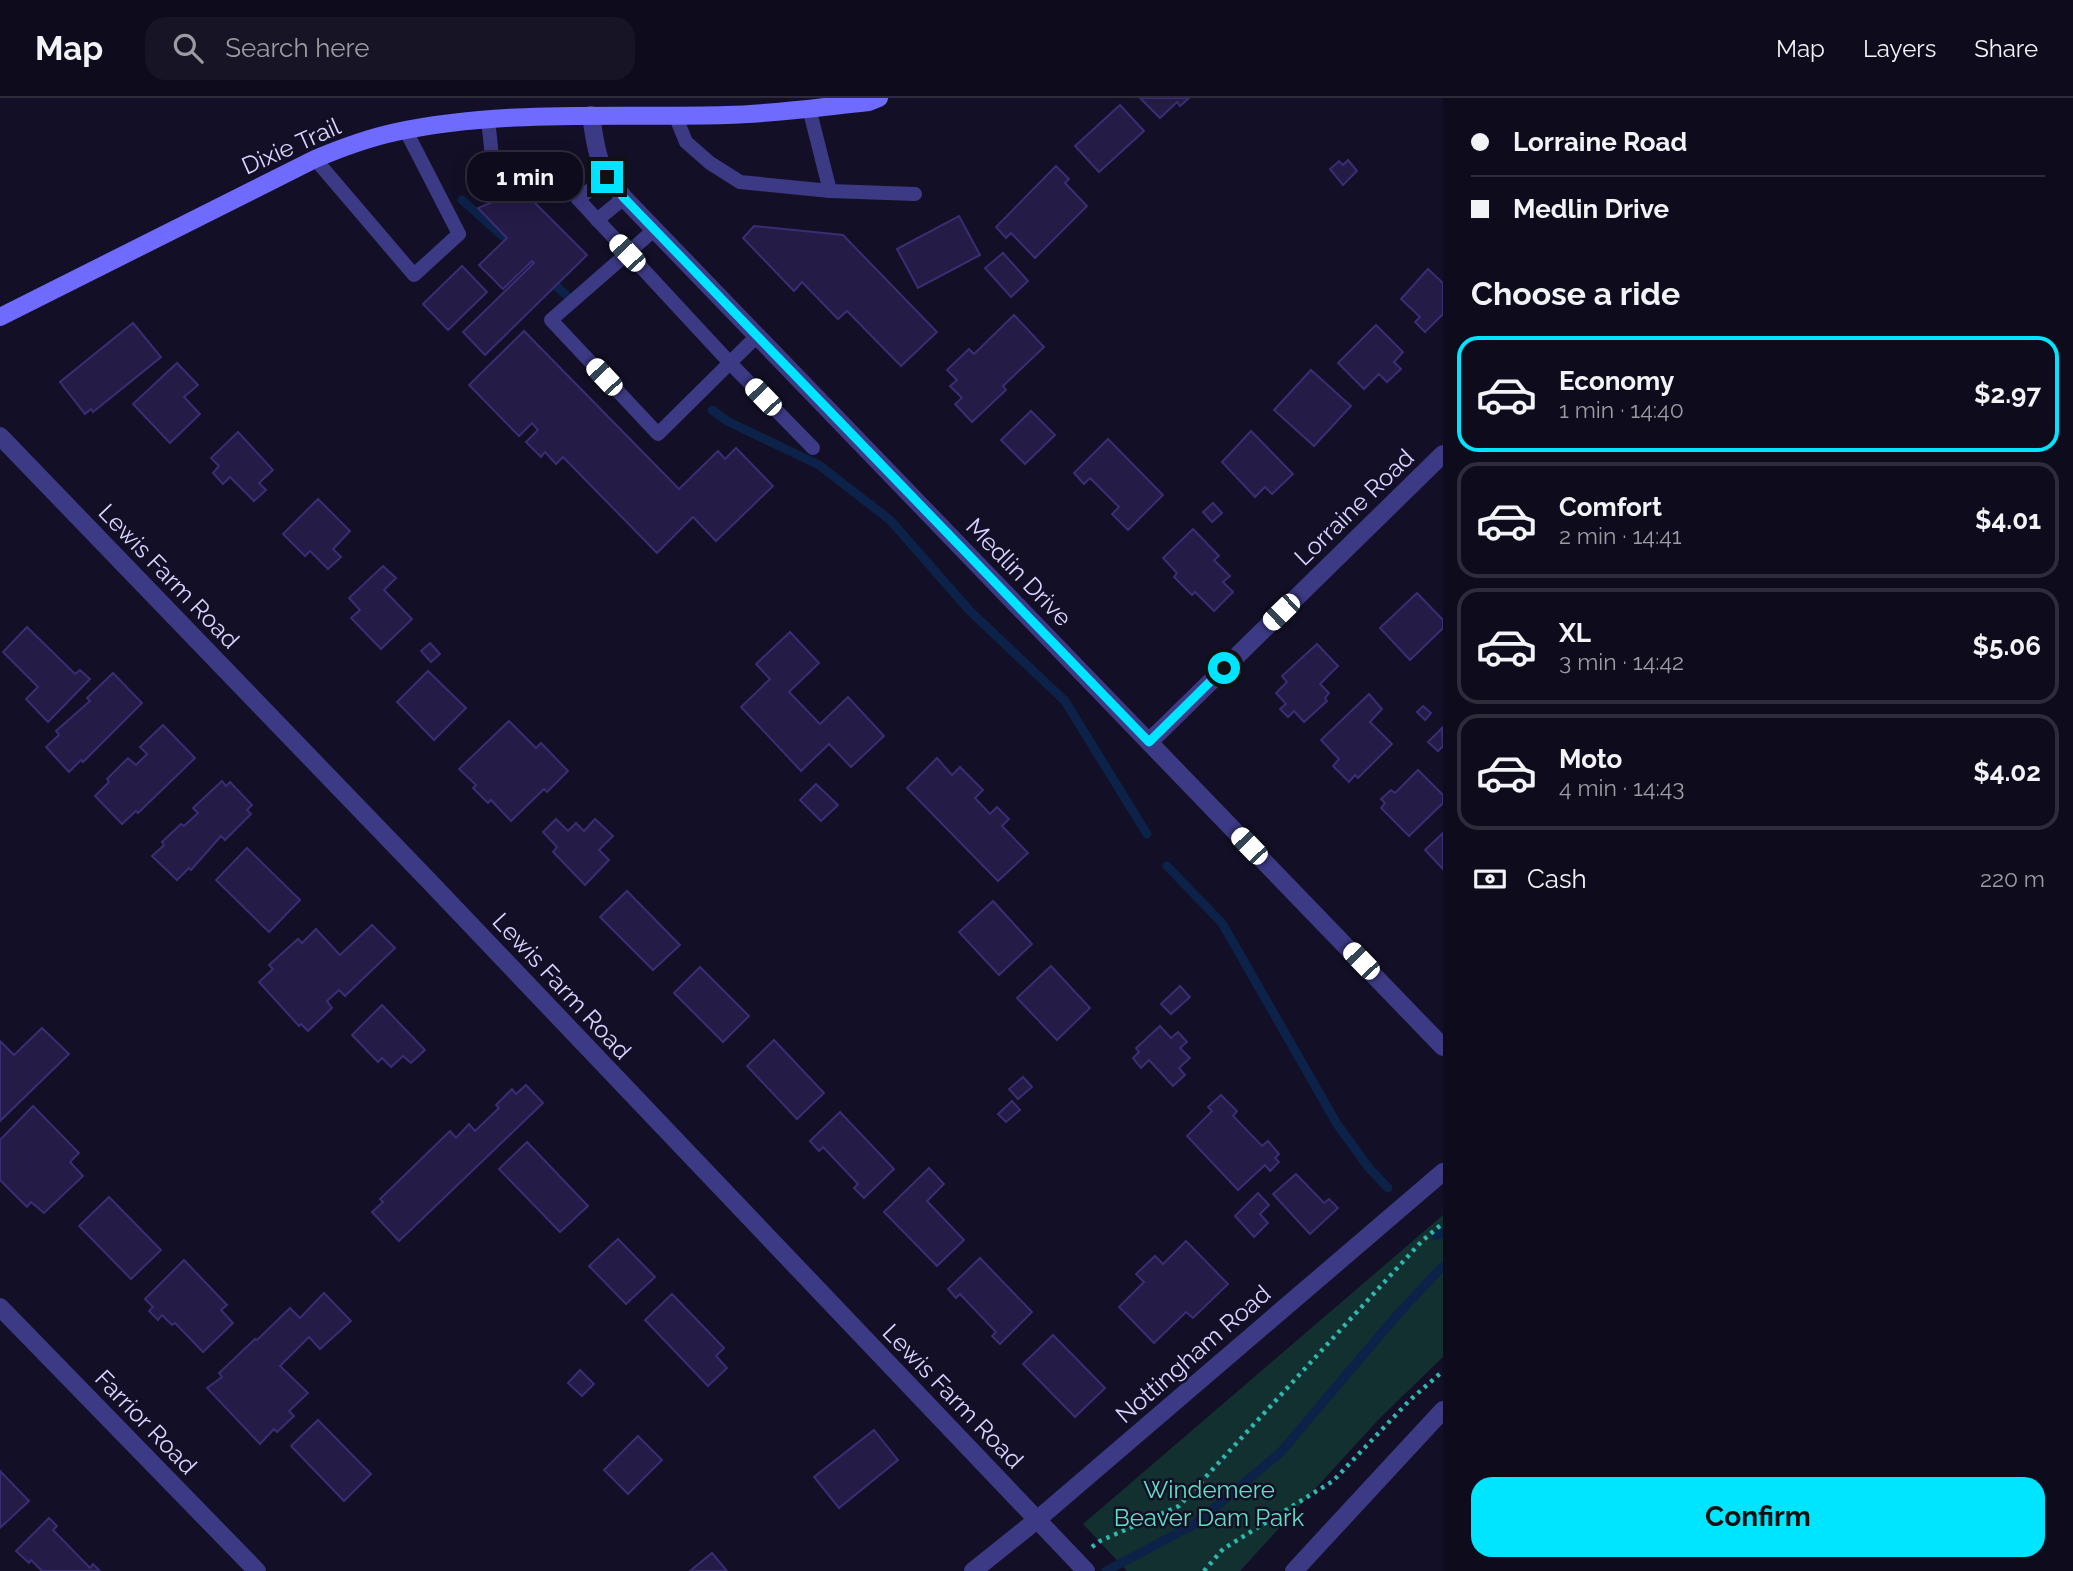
<!DOCTYPE html>
<html lang="en">
<head>
<meta charset="utf-8">
<style>
  :root { --surface:#0e0b1c; --page:#171425; --text:#f1f3f6; --muted:#9b9ba3; --line:#2e2b3b; --accent:#00e5ff }
  body { margin:0; font-family:Raleway,sans-serif; background:var(--page); color:var(--text); height:100vh; display:flex; flex-direction:column; font-size:26px; white-space:nowrap }
  * { box-sizing:border-box; margin:0 }
  p { font-size:23px; color:var(--muted) }
  .icon { flex:none; width:38px; height:38px; fill:none; stroke:currentColor; stroke-width:2; stroke-linecap:round; stroke-linejoin:round }
  .map { position:relative; flex:1; overflow:hidden }
  .side { display:flex; flex-direction:column; background:var(--surface); width:630px }
  .side>* { flex:none }
  .top-card { display:grid; align-content:center; height:154px; padding:0 28px; background:var(--surface) }
  .end { position:absolute; width:32px; height:32px; margin:-16px; border:9px solid #00e5ff; background:#111; box-shadow:0 0 0 4px #111 }
  .from { border-radius:50% }
  .bubble { position:absolute; height:49px; border-radius:21px; background:var(--surface); box-shadow:0 4px 18px #0003,0 0 0 2px var(--line); font-size:23px; font-weight:700; line-height:49px; text-align:center }
  .car { position:absolute; width:21px; height:42px; margin:-21px -10px; border-radius:9px; box-shadow:0 0 5px 2px #0007; background:linear-gradient(#fff 24%,#345 0 40%,#fff 0 76%,#345 0 86%,#fff 0) }
  .top-card b { display:flex; align-items:center; gap:24px; height:66px; font-size:26px }
  .top-card b+b { border-top:2px solid var(--line) }
  .top-card i { width:18px; height:18px; background:var(--text) }
  ul { padding:0; list-style:none }
  li { display:flex; align-items:center; gap:21px; height:116px; margin:0 14px 10px; padding:0 14px; border:4px solid var(--line); border-radius:21px }
  li div { flex:1 }
  li b { display:block; font-size:26px }
  li em { font-style:normal; font-weight:700 }
  li.selected { border-color:var(--accent) }
  li>.icon { width:63px; height:63px; stroke-width:1.5 }
  h2 { padding:0 28px; font-size:32px; line-height:84px }
  .pay { display:flex; align-items:center; gap:18px; height:77px; padding:0 28px; font-size:26px }
  .pay p { margin-inline-start:auto }
  .cta { display:flex; gap:14px; margin-top:auto; padding:14px 28px }
  .cta a { flex:1; height:80px; border-radius:21px; background:var(--accent); color:#111; font-size:28px; font-weight:700; line-height:80px; text-align:center }
  header { display:flex; align-items:center; gap:42px; box-sizing:border-box; height:98px; padding:0 35px; background:var(--surface); border-bottom:2px solid var(--line) }
  header strong { font-size:33px }
  nav { display:flex; gap:38px; margin-inline-start:auto; font-size:24px }
  .search { width:490px; height:63px; background:var(--page); display:flex; align-items:center; gap:18px; box-sizing:border-box; padding:0 24px; border-radius:21px; color:var(--muted); font-size:26px }
  main { display:flex; flex:1; min-height:0 }
  .map>svg:first-child { display:block }
  .green { fill:#12302f }
  .lines { fill:none; stroke-linecap:round; stroke-linejoin:round }
  .stream { stroke:#0c2248; stroke-width:9 }
  .building { fill:#241b47; stroke:#3b2d73; stroke-width:2 }
  .path { stroke:#2fb8b0; stroke-width:4.5; stroke-dasharray:3.5 5; stroke-linecap:butt }
  .service { stroke:#3d3a85; stroke-width:14 }
  .minor { stroke:#3d3a85; stroke-width:18 }
  .tertiary { stroke:#3d3a85; stroke-width:18 }
  .secondary { stroke:#6f6bff; stroke-width:18 }
  .route { stroke:#00e5ff; stroke-width:9 }
  .labels { text-anchor:middle; dominant-baseline:central; stroke-width:5; stroke-linejoin:round; paint-order:stroke }
  .street-label { font-size:24px; fill:#d9d4ff; stroke:#130f26 }
  .park-label { font-size:24px; fill:#5fe0c0; stroke:#130f26 }
</style>
</head>
<body>
<header>
<strong>Map</strong>
<div class="search"><svg class="icon" aria-label="search" viewBox="0 0 24 24"><circle cx="10" cy="10" r="6"/><path d="M15 15l6 6"/></svg>Search here</div>
<nav><a>Map</a><a>Layers</a><a>Share</a></nav>
</header>
<main>
<div class="map">
<svg width="1443" height="1473" viewBox="0 0 1443 1473">
  <rect width="100%" height="100%" fill="#130f26"/>
  <!-- green -->
  <polygon class="green" points="1443,1117 1443,1259 1380,1320 1240,1473 1127,1473 1083,1426"/>
  <g class="lines">
    <!-- stream -->
    <g class="stream">
      <polyline points="462,102 513,147"/>
      <polyline points="523,157 567,198"/>
      <polyline points="712,312 727,323 819,367 890,422 970,513 1065,603 1147,736"/>
      <polyline points="1167,768 1222,825 1337,1026 1369,1070 1388,1090"/>
      <polyline points="1436,1138 1443,1135"/>
      <polyline points="1106,1473 1195,1426 1280,1355 1397,1217 1443,1168"/>
    </g>
  </g>
  <!-- building -->
  <g class="building">
    <polygon points="1140,0 1189,0 1180,8 1177,4 1160,20"/>
    <polygon points="1120,7 1144,33 1099,74 1075,48"/>
    <polygon points="1348,62 1357,73 1343,87 1330,71 1339,63 1343,67"/>
    <polygon points="1056,68 1069,81 1065,85 1087,108 1035,160 1011,135 1006,140 996,129"/>
    <polygon points="522,92 587,157 485,257 463,234 534,165 532,163 503,191 479,167 507,140 478,110"/>
    <polygon points="959,118 980,157 918,190 897,151"/>
    <polygon points="754,128 843,137 937,234 901,268 847,213 838,221 802,184 794,193 743,140"/>
    <polygon points="1003,155 1028,183 1011,199 985,170"/>
    <polygon points="462,168 487,194 448,232 423,206"/>
    <polygon points="1428,171 1443,185 1443,216 1425,234 1415,224 1420,219 1401,201"/>
    <polygon points="1014,217 1044,249 1003,288 1006,292 972,324 955,306 962,300 950,288 957,282 947,272 969,251 974,256"/>
    <polygon points="133,225 161,259 93,314 91,311 85,316 60,284"/>
    <polygon points="1376,227 1403,254 1394,264 1401,271 1387,284 1379,276 1364,291 1338,265"/>
    <polygon points="524,233 679,391 718,353 725,361 736,350 773,388 716,443 693,419 657,455 563,359 556,366 545,354 541,359 526,344 538,332 532,325 519,338 469,287"/>
    <polygon points="177,265 198,287 184,299 200,316 170,345 133,306"/>
    <polygon points="1311,272 1351,308 1314,348 1274,312"/>
    <polygon points="1031,313 1055,337 1025,366 1001,342"/>
    <polygon points="1251,333 1293,376 1272,396 1265,389 1255,399 1222,364"/>
    <polygon points="238,334 273,372 259,385 266,392 254,403 230,379 223,386 213,375 219,368 211,360"/>
    <polygon points="1108,341 1163,397 1128,432 1112,416 1119,409 1090,380 1084,386 1074,375"/>
    <polygon points="318,401 350,433 333,451 341,459 328,471 310,453 305,458 283,436"/>
    <polygon points="1213,405 1222,415 1212,424 1203,414"/>
    <polygon points="1193,431 1219,458 1214,462 1230,478 1223,484 1233,494 1214,513 1195,494 1192,497 1174,479 1177,475 1163,460"/>
    <polygon points="383,468 396,480 384,492 412,521 381,551 351,520 360,512 349,500"/>
    <polygon points="1417,495 1443,522 1443,530 1410,562 1380,530"/>
    <polygon points="27,529 75,576 80,572 90,581 48,624 26,601 38,589 3,554"/>
    <polygon points="790,534 819,565 789,594 820,626 848,599 884,638 851,669 829,646 801,673 741,609 770,581 756,566"/>
    <polygon points="430,545 440,556 431,564 421,553"/>
    <polygon points="1317,546 1338,568 1320,586 1329,595 1325,600 1327,603 1304,624 1294,613 1288,619 1280,611 1286,606 1276,595 1287,584 1282,578"/>
    <polygon points="428,573 466,610 434,642 397,604"/>
    <polygon points="113,575 142,605 83,664 81,662 69,674 46,649 59,637 56,633 90,603 87,600"/>
    <polygon points="1369,596 1382,611 1370,624 1392,646 1358,680 1355,677 1349,684 1333,668 1339,661 1321,642"/>
    <polygon points="1423,608 1431,615 1425,622 1417,614"/>
    <polygon points="509,623 536,650 541,645 568,673 547,694 544,691 511,723 491,702 488,705 473,690 476,687 459,671"/>
    <polygon points="163,627 195,660 138,715 136,713 122,726 95,698 109,684 107,681 128,660 136,667 147,656 140,649"/>
    <polygon points="1442,630 1443,648 1438,653 1428,644"/>
    <polygon points="937,660 952,677 960,669 983,692 975,700 990,716 997,709 1009,721 1002,728 1028,755 998,783 907,690"/>
    <polygon points="1418,672 1443,697 1443,705 1409,738 1381,710 1385,705 1381,701 1391,692 1395,695"/>
    <polygon points="222,683 226,688 230,684 252,707 247,712 251,716 225,742 221,738 191,772 189,770 177,782 152,758 164,747 162,744 181,726 184,728 198,715 193,710"/>
    <polygon points="816,686 838,707 821,723 800,702"/>
    <polygon points="556,721 568,733 576,725 584,733 595,721 613,738 599,752 609,762 585,787 553,754 557,749 543,734"/>
    <polygon points="1443,735 1443,771 1425,752"/>
    <polygon points="247,750 300,802 269,834 216,782"/>
    <polygon points="627,793 680,847 653,872 600,819"/>
    <polygon points="993,803 1032,846 999,877 959,834"/>
    <polygon points="372,827 395,850 345,898 339,892 327,903 332,910 308,933 301,926 299,928 259,884 273,871 269,867 298,841 302,845 316,831 340,857"/>
    <polygon points="1051,868 1090,910 1057,942 1017,900"/>
    <polygon points="700,869 749,918 723,944 674,895"/>
    <polygon points="1180,888 1190,899 1171,916 1161,906"/>
    <polygon points="382,907 425,952 411,965 403,958 391,969 382,960 378,964 352,937"/>
    <polygon points="1160,928 1171,940 1178,934 1187,944 1180,950 1190,960 1179,970 1185,977 1173,988 1149,962 1141,970 1133,960 1139,954 1136,950"/>
    <polygon points="42,930 69,956 0,1023 0,943 14,957"/>
    <polygon points="774,942 824,995 797,1021 747,968"/>
    <polygon points="1023,979 1032,989 1018,1001 1009,991"/>
    <polygon points="526,987 543,1005 399,1143 372,1114 383,1104 380,1101 450,1033 456,1040 469,1026 475,1033 499,1010 496,1007 512,991 516,996"/>
    <polygon points="1221,997 1237,1013 1233,1018 1262,1048 1268,1043 1279,1056 1275,1060 1279,1064 1270,1073 1265,1067 1238,1092 1187,1038 1212,1013 1208,1009"/>
    <polygon points="1012,1003 1020,1012 1006,1024 998,1016"/>
    <polygon points="33,1008 79,1055 70,1064 83,1078 44,1115 31,1104 27,1109 0,1082 0,1042"/>
    <polygon points="840,1014 894,1071 864,1100 854,1090 858,1086 823,1049 819,1053 810,1043"/>
    <polygon points="527,1044 588,1108 560,1134 499,1071"/>
    <polygon points="929,1070 944,1086 927,1103 964,1142 937,1168 884,1114"/>
    <polygon points="1296,1076 1324,1105 1329,1101 1338,1110 1310,1136 1273,1096"/>
    <polygon points="1258,1095 1269,1107 1260,1116 1268,1125 1254,1139 1235,1118"/>
    <polygon points="109,1099 161,1152 131,1181 79,1128"/>
    <polygon points="618,1141 655,1179 626,1206 589,1168"/>
    <polygon points="1186,1143 1228,1186 1193,1220 1186,1214 1154,1245 1119,1209 1144,1184 1136,1176 1155,1158 1163,1166"/>
    <polygon points="980,1160 1032,1214 1000,1246 992,1238 996,1234 960,1196 956,1200 948,1191"/>
    <polygon points="184,1162 227,1207 221,1212 233,1225 203,1254 175,1225 172,1227 162,1217 158,1222 149,1213 153,1209 145,1201"/>
    <polygon points="324,1195 351,1223 320,1251 309,1239 280,1268 308,1295 289,1313 294,1318 277,1334 274,1331 260,1346 207,1290 222,1279 219,1275 255,1241 257,1242 290,1210 300,1220"/>
    <polygon points="672,1196 724,1250 716,1258 727,1270 708,1288 645,1222"/>
    <polygon points="1053,1237 1105,1290 1075,1319 1023,1266"/>
    <polygon points="580,1272 594,1286 582,1298 568,1285"/>
    <polygon points="318,1322 371,1376 344,1403 291,1348"/>
    <polygon points="874,1332 898,1362 839,1410 814,1379"/>
    <polygon points="638,1338 662,1362 628,1396 604,1372"/>
    <polygon points="0,1373 29,1403 0,1430"/>
    <polygon points="49,1420 57,1428 53,1432 90,1470 93,1466 100,1473 42,1473 31,1462 29,1465 16,1453"/>
    <polygon points="712,1455 727,1473 690,1473"/>
  </g>
  <g class="lines">
    <!-- path -->
    <g class="path">
      <polyline points="1092,1449 1100,1443 1179,1408 1422,1143 1443,1125"/>
      <polyline points="1204,1473 1223,1451 1333,1383 1410,1302 1443,1273"/>
    </g>
    <!-- service -->
    <g class="service">
      <polyline points="809,10 830,93 915,96"/>
      <polyline points="675,17 686,44 710,65 740,84 830,93"/>
      <polyline points="488,21 492,59 500,82 555,73 578,101"/>
      <polyline points="315,61 414,177 459,136 406,33"/>
      <polyline points="607,79 578,101 730,265 813,350"/>
      <polyline points="597,122 624,100"/>
      <polyline points="654,132 551,222 658,336 756,239"/>
    </g>
    <!-- minor -->
    <g class="minor">
      <path d="M 591,17 C 597,58 597,67 624,100 L 1443,949"/>
      <polyline points="1149,644 1443,356"/>
      <polyline points="0,1209 257,1473"/>
      <polyline points="973,1473 1038,1421 1443,1074"/>
      <polyline points="1294,1473 1443,1312"/>
    </g>
    <!-- tertiary -->
    <polyline class="tertiary" points="0,338 430,784 1086,1473"/>
    <!-- secondary -->
    <path class="secondary" d="M 0,219 L 315,61 C 341,50 368,40 396,34 C 504,11 616,20 726,17 C 774,16 822,9 869,4 L 879,0"/>
  </g>
  <g class="lines">
    <!-- route -->
    <polyline class="route" points="607,79 624,100 1149,644 1224,570"/>
  </g>
  <g class="labels">
    <!-- street labels -->
    <g class="street-label">
      <text transform="translate(291 48) rotate(-24)">Dixie Trail</text>
      <text transform="translate(1354 409) rotate(-44)">Lorraine Road</text>
      <text transform="translate(1019 474) rotate(46)">Medlin Drive</text>
      <text transform="translate(169 478) rotate(46)">Lewis Farm Road</text>
      <text transform="translate(562 888) rotate(47)">Lewis Farm Road</text>
      <text transform="translate(1193 1256) rotate(-41)">Nottingham Road</text>
      <text transform="translate(953 1298) rotate(46)">Lewis Farm Road</text>
      <text transform="translate(146 1324) rotate(46)">Farrior Road</text>
    </g>
    <!-- park labels -->
    <g class="park-label">
      <text x="1209" y="1391">Windemere<tspan x="1209" dy="28">Beaver Dam Park</tspan></text>
    </g>
  </g>
</svg>
<i class="end from" style="left:1224px;top:570px"></i>
<i class="end" style="left:607px;top:79px"></i>
<div class="bubble" style="left:467px;top:54px;width:116px">1 min</div>
<i class="car" style="left:627px;top:155px;rotate:317deg"></i>
<i class="car" style="left:604px;top:279px;rotate:317deg"></i>
<i class="car" style="left:763px;top:299px;rotate:316deg"></i>
<i class="car" style="left:1281px;top:514px;rotate:226deg"></i>
<i class="car" style="left:1249px;top:748px;rotate:316deg"></i>
<i class="car" style="left:1361px;top:863px;rotate:316deg"></i>
</div>
<section class="side">
<div class="top-card">
<b><i class="from"></i>Lorraine Road</b>
<b><i></i>Medlin Drive</b>
</div>
<h2>Choose a ride</h2>
<ul>
<li class="selected"><svg class="icon" aria-label="car" viewBox="0 0 24 24"><path d="M5 17H2v-5l4-1 3-4h7l3 4 3 1v5h-3M9 17h6M6 11h13"/><circle cx="7" cy="17" r="2"/><circle cx="17" cy="17" r="2"/></svg><div><b>Economy</b><p>1 min · 14:40</p></div><em>$2.97</em></li>
<li><svg class="icon" aria-label="car" viewBox="0 0 24 24"><path d="M5 17H2v-5l4-1 3-4h7l3 4 3 1v5h-3M9 17h6M6 11h13"/><circle cx="7" cy="17" r="2"/><circle cx="17" cy="17" r="2"/></svg><div><b>Comfort</b><p>2 min · 14:41</p></div><em>$4.01</em></li>
<li><svg class="icon" aria-label="car" viewBox="0 0 24 24"><path d="M5 17H2v-5l4-1 3-4h7l3 4 3 1v5h-3M9 17h6M6 11h13"/><circle cx="7" cy="17" r="2"/><circle cx="17" cy="17" r="2"/></svg><div><b>XL</b><p>3 min · 14:42</p></div><em>$5.06</em></li>
<li><svg class="icon" aria-label="car" viewBox="0 0 24 24"><path d="M5 17H2v-5l4-1 3-4h7l3 4 3 1v5h-3M9 17h6M6 11h13"/><circle cx="7" cy="17" r="2"/><circle cx="17" cy="17" r="2"/></svg><div><b>Moto</b><p>4 min · 14:43</p></div><em>$4.02</em></li>
</ul>
<div class="pay"><svg class="icon" aria-label="cash" viewBox="0 0 24 24"><path d="M3 7h18v10H3z"/><circle cx="12" cy="12" r="2"/></svg>Cash<p>220 m</p></div>
<div class="cta"><a>Confirm</a></div>
</section>
</main>
</body>
</html>
